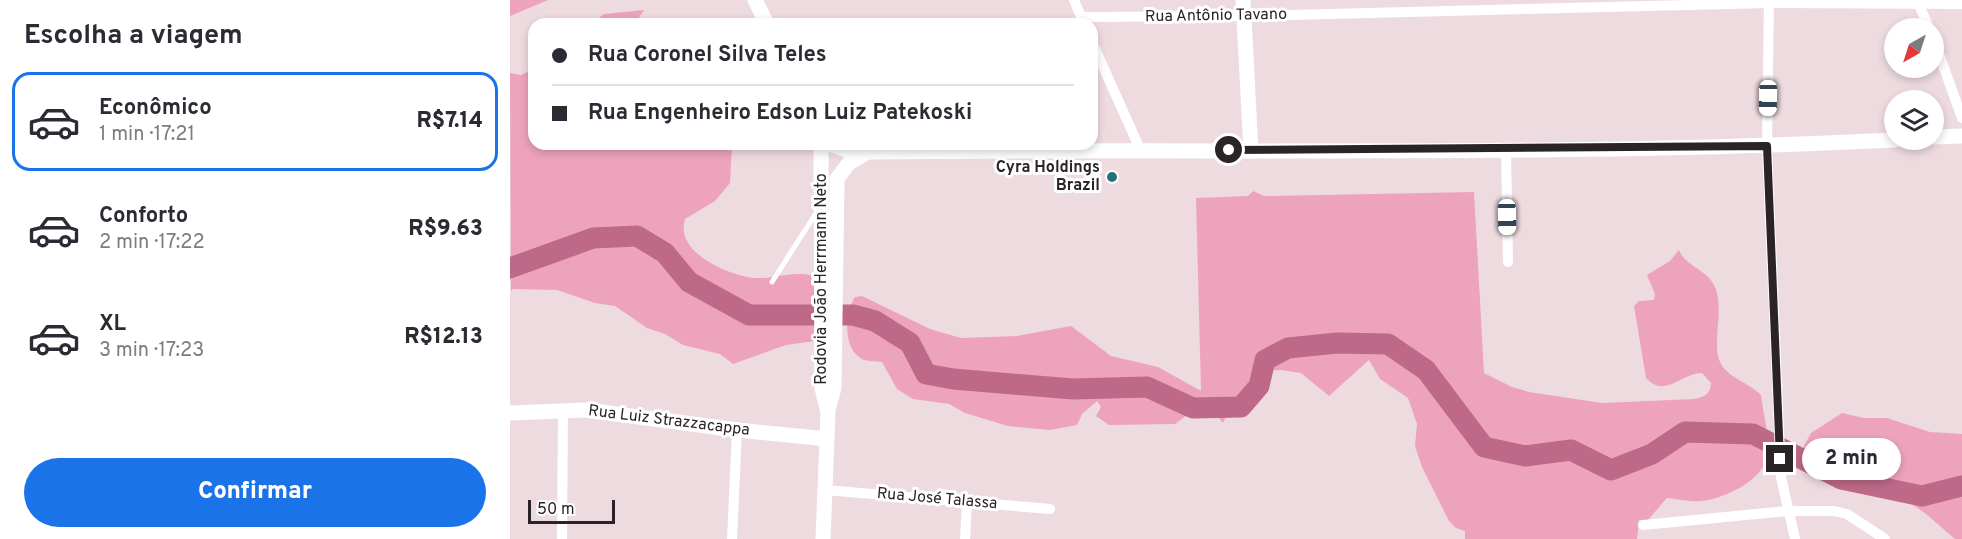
<!DOCTYPE html>
<html lang="pt">
<head>
<meta charset="utf-8">
<style>
  :root { --surface:#fff; --page:#f7f7f7; --text:#2b2b33; --muted:#7c7c81; --line:#e1e1e2; --accent:#1a73e8 }
  body { margin:0; font-family:Overpass,sans-serif; background:var(--page); color:var(--text); height:100vh; display:flex; flex-direction:column; font-size:22px; white-space:nowrap }
  * { box-sizing:border-box; margin:0 }
  p { font-size:20px; color:var(--muted) }
  .icon { flex:none; width:33px; height:33px; fill:none; stroke:currentColor; stroke-width:2; stroke-linecap:round; stroke-linejoin:round }
  .map { position:relative; flex:1; overflow:hidden }
  .details { display:flex; flex-direction:column; background:var(--surface); width:510px }
  .details>* { flex:none }
  .hud { position:absolute; left:18px; top:18px; width:570px; height:132px; border-radius:18px; box-shadow:0 3px 9px #0003; display:grid; align-content:center; height:132px; padding:0 24px; background:var(--surface) }
  .needle { width:39px; rotate:219deg }
  .controls { position:absolute; left:1374px; top:18px; display:grid; gap:12px }
  .controls a { display:grid; place-items:center; width:60px; height:60px; border-radius:50%; background:var(--surface); box-shadow:0 3px 9px #0003; font-size:30px }
  .scale { position:absolute; left:18px; bottom:15px; width:87px; box-sizing:border-box; padding-left:6px; border:3px solid #2b2426; border-top:0; font-size:16px; line-height:21px; white-space:nowrap; color:#2b2426; -webkit-text-stroke:4px #fff; paint-order:stroke }
  .end { position:absolute; width:27px; height:27px; margin:-14px; border:8px solid #2b2426; background:#fff; box-shadow:0 0 0 3px #fff }
  .from { border-radius:50% }
  .bubble { position:absolute; height:42px; border-radius:21px; background:var(--surface); box-shadow:0 3px 9px #0003; font-size:20px; font-weight:800; line-height:42px; text-align:center }
  .car { position:absolute; width:18px; height:36px; margin:-18px -9px; border-radius:8px; box-shadow:0 0 4px 2px #0007; background:linear-gradient(#fff 24%,#345 0 40%,#fff 0 76%,#345 0 86%,#fff 0) }
  .hud b { display:flex; align-items:center; gap:21px; height:57px; font-size:22px }
  .hud b+b { border-top:2px solid var(--line) }
  .hud i { width:15px; height:15px; background:var(--text) }
  ul { padding:0; list-style:none }
  li { display:flex; align-items:center; gap:18px; height:99px; margin:0 12px 9px; padding:0 12px; border:3px solid transparent; border-radius:18px }
  li div { flex:1 }
  li b { display:block; font-size:22px }
  li em { font-style:normal; font-weight:800 }
  li.current { border-color:var(--accent) }
  li>.icon { width:54px; height:54px; stroke-width:1.5 }
  h2 { padding:0 24px; font-size:27px; line-height:72px }
  .button { display:flex; gap:12px; margin-top:auto; padding:12px 24px }
  .button a { flex:1; height:69px; border-radius:36px; background:var(--accent); color:#fff; font-size:24px; font-weight:800; line-height:69px; text-align:center }
  main { display:flex; flex:1; min-height:0 }
  .map>svg:first-child { display:block }
  .green { fill:#eda3bc }
  .lines { fill:none; stroke-linecap:round; stroke-linejoin:round }
  .river { stroke:#be6988; stroke-width:21 }
  .lane { stroke:#fff; stroke-width:5 }
  .street { stroke:#fff; stroke-width:10 }
  .secondary { stroke:#fff; stroke-width:15 }
  .route { stroke:#2b2426; stroke-width:8 }
  .poi-dot { fill:#27707a; stroke:#fff; stroke-width:2 }
  .labels { text-anchor:middle; dominant-baseline:central; stroke-width:6; stroke-linejoin:round; paint-order:stroke }
  .street-label { font-size:16px; fill:#2b2426; stroke:#fff }
  .poi-label { font-size:16px; font-weight:bold; fill:#2b2426; stroke:#fff; text-anchor:end }
</style>
</head>
<body>
<main>
<section class="details">
<h2>Escolha a viagem</h2>
<ul>
<li class="current"><svg class="icon" aria-label="car" viewBox="0 0 24 24"><path d="M5 17H2v-5l4-1 3-4h7l3 4 3 1v5h-3M9 17h6M6 11h13"/><circle cx="7" cy="17" r="2"/><circle cx="17" cy="17" r="2"/></svg><div><b>Econômico</b><p>1 min · 17:21</p></div><em>R$7.14</em></li>
<li><svg class="icon" aria-label="car" viewBox="0 0 24 24"><path d="M5 17H2v-5l4-1 3-4h7l3 4 3 1v5h-3M9 17h6M6 11h13"/><circle cx="7" cy="17" r="2"/><circle cx="17" cy="17" r="2"/></svg><div><b>Conforto</b><p>2 min · 17:22</p></div><em>R$9.63</em></li>
<li><svg class="icon" aria-label="car" viewBox="0 0 24 24"><path d="M5 17H2v-5l4-1 3-4h7l3 4 3 1v5h-3M9 17h6M6 11h13"/><circle cx="7" cy="17" r="2"/><circle cx="17" cy="17" r="2"/></svg><div><b>XL</b><p>3 min · 17:23</p></div><em>R$12.13</em></li>
</ul>
<div class="button"><a>Confirmar</a></div>
</section>
<div class="map">
<svg width="1452" height="539" viewBox="0 0 1452 539">
  <rect width="100%" height="100%" fill="#eedbe0"/>
  <!-- green -->
  <g class="green">
    <polygon points="0,0 38,0 0,16"/>
    <polygon points="134,10 125,24 81,24 94,14"/>
    <path d="M 24,69 L 24,144 C 41,144 64,150 78,144 L 222,144 L 220,183 L 205,201 L 175,219 C 164,253 220,276 245,278 C 261,279 276,273 292,274 C 299,274 307,277 315,279 L 319,339 L 276,345 L 223,364 L 210,354 L 173,345 L 155,334 L 137,328 L 105,306 L 85,303 L 47,290 L 3,289 L 1,291 L 0,73 L 11,75 Z"/>
    <path d="M 743,191 L 754,196 L 964,192 L 974,373 L 1002,387 L 1019,392 L 1092,403 L 1184,399 C 1194,397 1201,394 1201,383 L 1192,373 C 1171,373 1155,399 1136,378 L 1124,306 L 1129,301 L 1144,300 L 1145,294 L 1137,275 L 1160,261 L 1169,250 C 1175,266 1196,269 1204,285 C 1216,309 1200,344 1211,364 C 1219,378 1239,383 1251,395 C 1253,414 1263,446 1254,465 C 1245,484 1210,500 1190,501 C 1179,502 1167,499 1157,498 L 1137,521 L 1129,520 L 1127,539 L 955,539 L 955,531 L 946,528 L 939,521 L 912,467 L 905,446 L 907,424 L 898,398 L 870,379 L 859,360 L 819,396 L 791,373 L 771,370 L 752,371 L 744,378 L 730,402 L 723,401 L 713,423 L 702,409 L 694,405 L 688,407 L 665,424 L 599,425 L 586,416 L 591,407 L 587,401 L 572,414 L 567,425 L 540,430 L 498,426 L 455,413 L 439,404 L 403,399 L 387,389 L 372,362 C 366,361 357,362 352,359 C 332,349 335,312 345,297 L 352,296 L 420,329 L 451,338 L 507,336 L 561,326 L 601,356 L 648,367 L 691,391 L 686,198 L 738,196 Z"/>
    <path d="M 1332,413 L 1354,418 L 1377,418 L 1420,432 L 1452,434 L 1452,539 L 1445,539 C 1428,525 1410,506 1389,498 C 1339,479 1325,507 1293,448 L 1301,433 Z"/>
  </g>
  <g class="lines">
    <!-- river -->
    <polyline class="river" points="0,268 83,238 127,236 155,253 179,282 239,315 343,315 365,321 400,343 416,374 443,379 563,389 637,387 683,408 731,407 749,386 755,360 778,348 827,343 878,344 916,370 974,447 1015,456 1061,450 1101,470 1142,454 1175,432 1243,434 1331,479 1412,496 1452,486"/>
    <!-- lane -->
    <polyline class="lane" points="262,282 308,210"/>
    <!-- street -->
    <g class="street">
      <polyline points="564,0 574,24"/>
      <polyline points="1259,0 1257,146 1271,477 1285,539"/>
      <polyline points="1407,0 1419,28"/>
      <polyline points="571,17 735,16 1260,3 1452,4"/>
      <polyline points="1424,40 1452,118"/>
      <polyline points="582,42 630,149"/>
      <polyline points="996,150 998,262"/>
      <polyline points="315,490 540,509"/>
      <polyline points="1133,525 1277,511 1324,511 1337,514 1375,539"/>
      <polyline points="52,539 53,410"/>
      <polyline points="222,539 227,430"/>
      <polyline points="455,539 457,501"/>
    </g>
    <!-- secondary -->
    <g class="secondary">
      <polyline points="245,0 257,24"/>
      <polyline points="733,0 741,151"/>
      <polyline points="1424,137 1452,136"/>
      <polyline points="311,144 312,388 318,413 313,539"/>
      <path d="M 319,144 L 342,152 L 357,152 C 700,148 1043,157 1385,140"/>
      <polyline points="318,410 324,388 327,179 339,163 356,153"/>
      <polyline points="0,413 76,410 227,430 317,439"/>
    </g>
  </g>
  <g class="lines">
    <!-- route -->
    <polyline class="route" points="719,150 1257,146 1270,459"/>
  </g>
  <!-- markers -->
  <circle class="poi-dot" cx="602" cy="177" r="6"/>
  <g class="labels">
    <!-- street labels -->
    <g class="street-label">
      <text transform="translate(706 16) rotate(-1)">Rua Antônio Tavano</text>
      <text transform="translate(312 279) rotate(-90)">Rodovia João Herrmann Neto</text>
      <text transform="translate(159 421) rotate(7)">Rua Luiz Strazzacappa</text>
      <text transform="translate(427 499) rotate(5)">Rua José Talassa</text>
    </g>
    <!-- poi labels -->
    <g class="poi-label">
      <text x="590" y="168">Cyra Holdings<tspan x="590" dy="18">Brazil</tspan></text>
    </g>
  </g>
</svg>
<div class="controls">
<a><svg class="needle" viewBox="-14 -14 28 28"><path d="M0-13l5 13h-10z" fill="#e53935"/><path d="M0 13l5-13h-10z" fill="#7c7c81"/></svg></a>
<a><svg class="icon" aria-label="layers" viewBox="0 0 24 24"><path d="M12 4l9 5-9 5-9-5zM3 14l9 5 9-5"/></svg></a>
</div>
<div class="scale">50 m</div>
<i class="end from" style="left:719px;top:150px"></i>
<i class="end" style="left:1270px;top:459px"></i>
<div class="bubble" style="left:1292px;top:438px;width:99px">2 min</div>
<i class="car" style="left:1258px;top:98px;rotate:181deg"></i>
<i class="car" style="left:997px;top:217px;rotate:179deg"></i>
<div class="hud">
<b><i class="from"></i>Rua Coronel Silva Teles</b>
<b><i></i>Rua Engenheiro Edson Luiz Patekoski</b>
</div>
</div>
</main>
</body>
</html>
